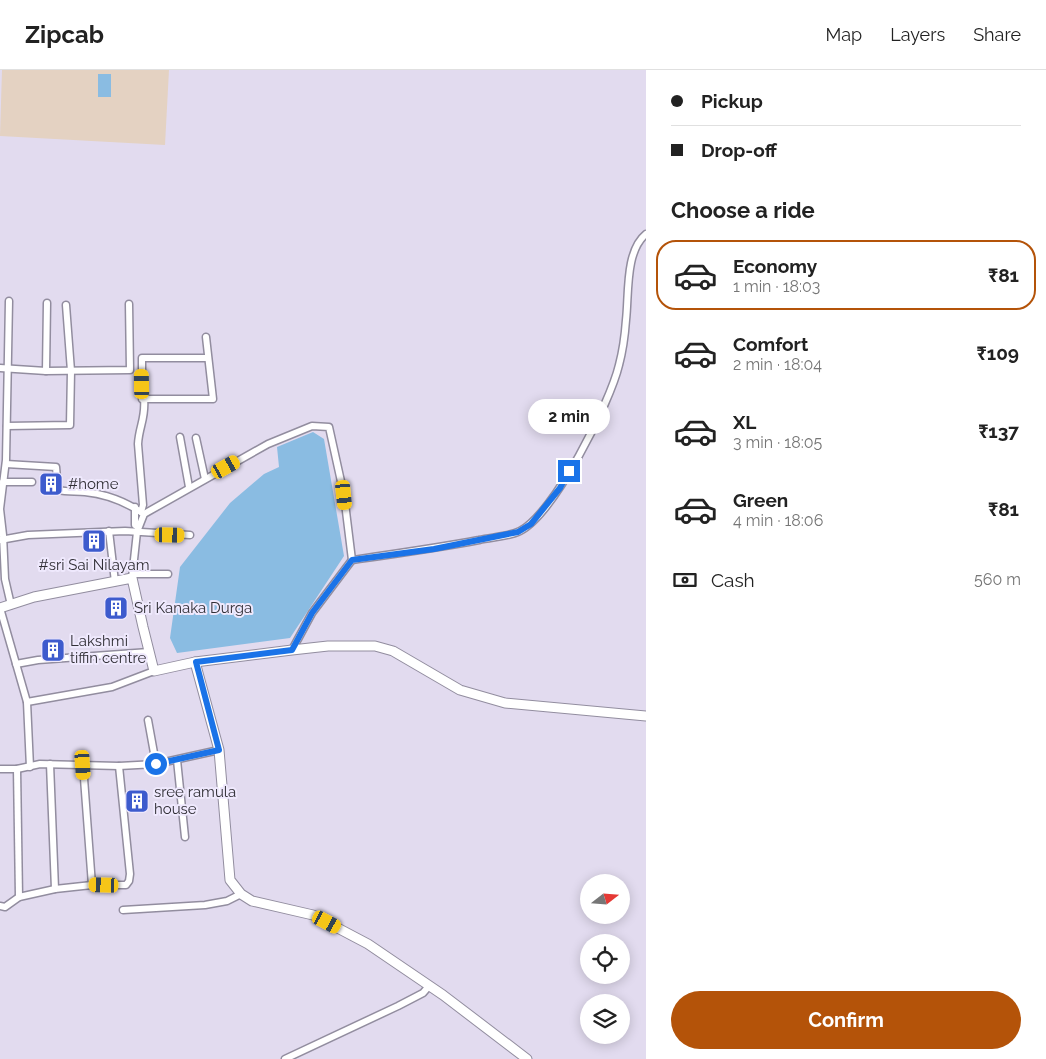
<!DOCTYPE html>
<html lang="en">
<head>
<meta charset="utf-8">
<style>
  :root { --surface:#fff; --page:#f6f6f6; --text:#222; --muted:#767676; --line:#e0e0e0; --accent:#b45309 }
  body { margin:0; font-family:Raleway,sans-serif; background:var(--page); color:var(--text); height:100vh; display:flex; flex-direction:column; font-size:19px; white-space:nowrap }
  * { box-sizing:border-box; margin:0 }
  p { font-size:16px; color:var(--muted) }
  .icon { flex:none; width:28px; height:28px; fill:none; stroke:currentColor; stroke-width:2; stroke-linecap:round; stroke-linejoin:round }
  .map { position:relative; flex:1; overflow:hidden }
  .drawer { display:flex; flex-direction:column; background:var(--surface); width:400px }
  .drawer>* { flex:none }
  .hud { display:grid; align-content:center; height:110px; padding:0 25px; background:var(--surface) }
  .needle { width:32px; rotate:73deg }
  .buttons { position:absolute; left:580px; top:804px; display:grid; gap:10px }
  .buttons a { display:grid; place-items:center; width:50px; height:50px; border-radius:50%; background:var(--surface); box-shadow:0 2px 12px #0003; font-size:25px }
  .end { position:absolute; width:22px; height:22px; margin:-11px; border:6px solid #1a73e8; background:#fff; box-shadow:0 0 0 2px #fff }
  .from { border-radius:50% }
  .bubble { position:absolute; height:35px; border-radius:18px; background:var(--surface); box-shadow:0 2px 12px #0003; font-size:16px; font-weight:700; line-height:35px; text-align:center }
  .car { position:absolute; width:15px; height:30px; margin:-15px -8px; border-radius:6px; box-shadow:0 0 4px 1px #0007; background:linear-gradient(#f5c518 24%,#345 0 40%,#f5c518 0 76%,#345 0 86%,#f5c518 0) }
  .hud b { display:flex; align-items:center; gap:18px; height:48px; font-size:19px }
  .hud b+b { border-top:1px solid var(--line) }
  .hud i { width:12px; height:12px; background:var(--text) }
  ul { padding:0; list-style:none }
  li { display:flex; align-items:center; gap:15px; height:70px; margin:0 10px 8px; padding:0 15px; border:2px solid transparent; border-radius:20px }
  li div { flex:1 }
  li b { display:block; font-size:19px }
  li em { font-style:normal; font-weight:700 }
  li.active { border-color:var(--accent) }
  li>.icon { width:45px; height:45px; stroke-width:1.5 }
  h2 { padding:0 25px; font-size:22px; line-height:60px }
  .pay { display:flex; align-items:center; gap:12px; height:55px; padding:0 25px; font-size:19px }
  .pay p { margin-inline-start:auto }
  .primary-button { display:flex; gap:10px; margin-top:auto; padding:10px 25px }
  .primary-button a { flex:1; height:58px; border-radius:30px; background:var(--accent); color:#fff; font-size:20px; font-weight:700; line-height:58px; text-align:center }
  header { display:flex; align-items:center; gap:30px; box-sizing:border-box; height:70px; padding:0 25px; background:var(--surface); border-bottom:1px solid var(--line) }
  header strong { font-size:24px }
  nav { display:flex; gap:28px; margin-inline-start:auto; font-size:18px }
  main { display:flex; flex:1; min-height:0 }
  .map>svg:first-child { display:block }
  .education { fill:#e4d2c2 }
  .water { fill:#8abce2 }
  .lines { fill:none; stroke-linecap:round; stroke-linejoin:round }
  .minor-casing { stroke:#928d9f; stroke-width:9 }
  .tertiary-casing { stroke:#928d9f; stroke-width:11 }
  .secondary-casing { stroke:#928d9f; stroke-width:11 }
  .minor { stroke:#fff; stroke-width:6 }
  .tertiary { stroke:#fff; stroke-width:9 }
  .secondary { stroke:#fff; stroke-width:9 }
  .route { stroke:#1a73e8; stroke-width:6 }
  .labels { text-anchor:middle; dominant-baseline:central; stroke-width:4; stroke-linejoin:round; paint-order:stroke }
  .poi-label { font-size:15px; fill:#312f36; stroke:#efe9fd; text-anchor:start }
</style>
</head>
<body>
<header>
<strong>Zipcab</strong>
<nav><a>Map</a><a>Layers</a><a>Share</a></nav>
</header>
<main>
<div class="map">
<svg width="646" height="989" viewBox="0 0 646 989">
  <rect width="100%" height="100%" fill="#e2dbef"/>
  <!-- education -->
  <polygon class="education" points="2,0 169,0 165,75 0,66"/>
  <!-- water -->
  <g class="water">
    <rect x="98" y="4" width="13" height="23"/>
    <polygon points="313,362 324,369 344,486 290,568 177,583 170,568 180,497 230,433 264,404 279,397 277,377"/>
  </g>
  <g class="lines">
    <!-- minor casing -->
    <g class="minor-casing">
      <g id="minor">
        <polyline points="9,231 6,390 0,439 3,465 5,509 11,535"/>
        <polyline points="206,267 213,329 142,329 142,288 208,288"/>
        <polyline points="0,298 46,301 130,300 129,234"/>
        <polyline points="46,301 47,233"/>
        <polyline points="7,356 70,355 71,301 66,235"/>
        <polyline points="180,367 189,417"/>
        <polyline points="196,368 205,409"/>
        <path d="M 6,394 L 56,397 L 58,420 C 67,422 76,421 85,422 C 106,424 126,432 144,444"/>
        <polyline points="3,412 32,412"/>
        <polyline points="135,437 135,455 138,457"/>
        <path d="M 141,442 L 143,435 L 138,374 C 139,356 146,348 144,329"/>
        <polyline points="109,461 115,512"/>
        <polyline points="0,470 28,465 125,461 190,465"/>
        <path d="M 352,490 C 394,484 437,478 479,470 C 492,467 508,467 520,461 C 554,444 610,333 619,295 C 623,280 625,264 626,250 C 629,224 625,181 646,164"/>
        <polyline points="133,504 168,504"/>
        <polyline points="132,508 137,462 144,444 268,374 312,356 329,357 344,425 352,490 312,543 292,580"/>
        <polyline points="0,538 27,632 30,697"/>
        <polyline points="16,594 38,590 149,582"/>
        <polyline points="27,632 112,617 154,601"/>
        <polyline points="148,650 156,694"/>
        <polyline points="177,690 185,767"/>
        <polyline points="50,694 55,819"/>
        <polyline points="83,695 92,815"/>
        <polyline points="0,699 17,699 40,694 119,696 156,694 219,680"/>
        <polyline points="17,699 19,827"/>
        <polyline points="0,836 5,837 19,827 55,819 92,815 126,815 129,811 130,804 119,696"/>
        <polyline points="123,840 205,835 227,831 241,824"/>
        <polyline points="285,989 398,936 423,923 429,916"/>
      </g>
    </g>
    <!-- tertiary casing -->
    <g class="tertiary-casing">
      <polyline id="tertiary" points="195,592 219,680 230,810 241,824 252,831 313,845 368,874 443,925 527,989"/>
    </g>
    <!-- secondary casing -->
    <g class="secondary-casing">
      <polyline id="secondary" points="0,538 34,527 132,508 143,557 154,601 195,592 292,580 328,576 375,576 393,581 460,620 505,633 646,646"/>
    </g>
    <!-- minor -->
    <use href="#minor" class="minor"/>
    <!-- tertiary -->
    <use href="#tertiary" class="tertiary"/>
    <!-- secondary -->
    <use href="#secondary" class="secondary"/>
  </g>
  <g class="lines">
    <!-- route -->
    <polyline class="route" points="156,694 219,680 196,592 292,580 312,543 352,490 434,479 518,462 531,454 560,418 569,401"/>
  </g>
  <!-- icons -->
  <defs>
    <g id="building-square" transform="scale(1.25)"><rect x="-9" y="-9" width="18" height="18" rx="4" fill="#3d5bcd" stroke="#efe9fd"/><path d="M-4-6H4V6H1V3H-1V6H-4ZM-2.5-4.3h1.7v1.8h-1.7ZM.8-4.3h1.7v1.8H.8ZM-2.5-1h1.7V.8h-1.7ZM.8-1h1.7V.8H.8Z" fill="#fff"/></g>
  </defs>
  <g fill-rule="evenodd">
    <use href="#building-square" x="51" y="414"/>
    <use href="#building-square" x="94" y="471"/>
    <use href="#building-square" x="116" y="538"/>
    <use href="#building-square" x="53" y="580"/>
    <use href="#building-square" x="137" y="731"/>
  </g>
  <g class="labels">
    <!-- poi labels -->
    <g class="poi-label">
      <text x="68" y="414">#home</text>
      <text x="94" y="495" text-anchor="middle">#sri Sai Nilayam</text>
      <text x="134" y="538">Sri Kanaka Durga</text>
      <text x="70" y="571">Lakshmi<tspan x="70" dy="17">tiffin centre</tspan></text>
      <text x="154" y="722">sree ramula<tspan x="154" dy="17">house</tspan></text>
    </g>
  </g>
</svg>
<div class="buttons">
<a><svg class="needle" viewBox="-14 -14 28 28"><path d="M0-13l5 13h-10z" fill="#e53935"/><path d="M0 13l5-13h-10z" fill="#767676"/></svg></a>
<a><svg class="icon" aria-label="locate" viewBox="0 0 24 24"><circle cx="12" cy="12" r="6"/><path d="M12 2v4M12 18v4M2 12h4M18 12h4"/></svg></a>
<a><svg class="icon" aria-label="layers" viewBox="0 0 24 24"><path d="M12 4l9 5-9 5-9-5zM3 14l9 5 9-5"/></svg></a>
</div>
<i class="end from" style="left:156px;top:694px"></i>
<i class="end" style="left:569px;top:401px"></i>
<div class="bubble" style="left:528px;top:329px;width:82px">2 min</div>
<i class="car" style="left:142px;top:314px;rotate:359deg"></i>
<i class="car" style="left:226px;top:397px;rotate:61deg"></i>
<i class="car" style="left:344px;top:425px;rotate:174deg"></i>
<i class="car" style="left:170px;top:465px;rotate:91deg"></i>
<i class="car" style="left:83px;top:695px;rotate:176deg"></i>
<i class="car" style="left:104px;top:815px;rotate:272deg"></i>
<i class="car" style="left:327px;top:852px;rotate:118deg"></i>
</div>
<section class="drawer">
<div class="hud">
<b><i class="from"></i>Pickup</b>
<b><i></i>Drop-off</b>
</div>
<h2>Choose a ride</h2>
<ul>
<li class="active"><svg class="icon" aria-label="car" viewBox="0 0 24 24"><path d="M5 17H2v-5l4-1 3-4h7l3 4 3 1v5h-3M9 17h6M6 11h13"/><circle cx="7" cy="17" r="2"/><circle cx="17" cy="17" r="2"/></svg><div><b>Economy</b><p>1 min · 18:03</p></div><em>₹81</em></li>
<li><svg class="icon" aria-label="car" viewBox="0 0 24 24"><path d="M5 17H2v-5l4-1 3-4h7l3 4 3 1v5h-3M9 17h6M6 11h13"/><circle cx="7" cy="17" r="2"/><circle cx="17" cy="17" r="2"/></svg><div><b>Comfort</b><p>2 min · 18:04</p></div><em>₹109</em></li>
<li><svg class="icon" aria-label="car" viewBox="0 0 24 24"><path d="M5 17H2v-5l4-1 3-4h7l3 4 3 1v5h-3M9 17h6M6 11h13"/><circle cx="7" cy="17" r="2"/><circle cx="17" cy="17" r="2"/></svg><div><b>XL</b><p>3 min · 18:05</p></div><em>₹137</em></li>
<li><svg class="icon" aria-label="car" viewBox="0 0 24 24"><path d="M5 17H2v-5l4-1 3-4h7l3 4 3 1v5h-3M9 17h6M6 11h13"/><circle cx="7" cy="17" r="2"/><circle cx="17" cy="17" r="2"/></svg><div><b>Green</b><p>4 min · 18:06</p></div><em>₹81</em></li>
</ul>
<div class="pay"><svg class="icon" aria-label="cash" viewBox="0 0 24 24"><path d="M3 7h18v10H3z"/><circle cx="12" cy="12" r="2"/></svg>Cash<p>560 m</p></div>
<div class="primary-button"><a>Confirm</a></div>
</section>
</main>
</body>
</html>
